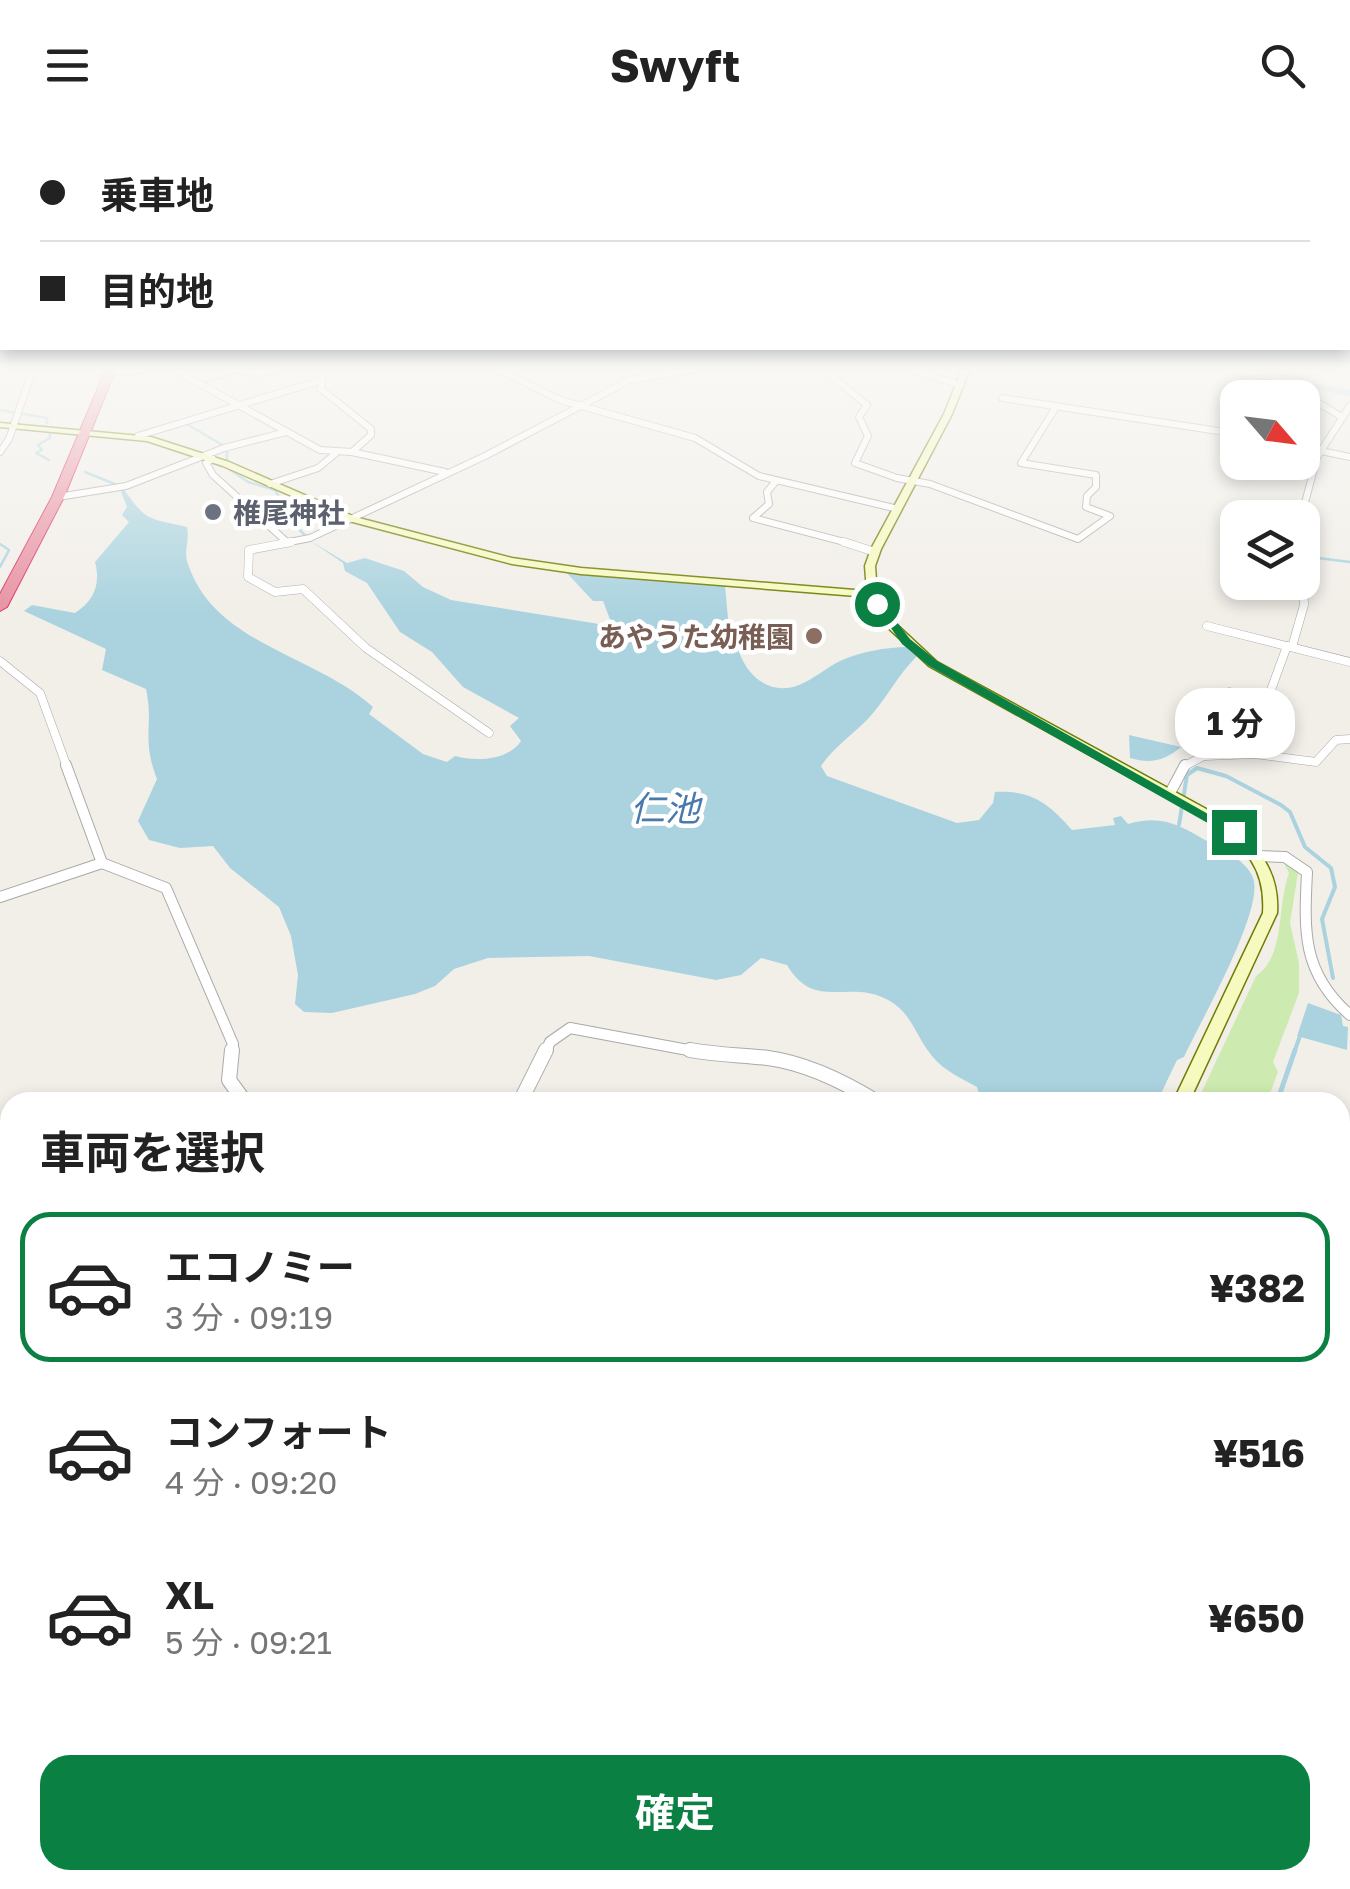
<!DOCTYPE html>
<html lang="ja">
<head>
<meta charset="utf-8">
<style>
  :root { --surface:#fff; --page:#f6f6f6; --text:#222; --muted:#767676; --line:#e0e0e0; --accent:#0b8043 }
  body { margin:0; font-family:"Golos Text","Noto Sans JP",sans-serif; background:var(--page); color:var(--text); height:100vh; display:flex; flex-direction:column; font-size:38px; white-space:nowrap }
  * { box-sizing:border-box; margin:0 }
  p { font-size:32px; color:var(--muted) }
  .icon { flex:none; width:55px; height:55px; fill:none; stroke:currentColor; stroke-width:2; stroke-linecap:round; stroke-linejoin:round }
  .map { position:relative; flex:1; overflow:hidden }
  .sheet { position:absolute; left:0px; top:962px; width:1350px; height:798px; display:flex; flex-direction:column; background:var(--surface); border-radius:30px 30px 0 0; box-shadow:0 5px 15px #0003 }
  .sheet>* { flex:none }
  .guide { position:absolute; left:0px; top:0px; width:1350px; height:220px; box-shadow:0 5px 15px #0003; display:grid; align-content:center; height:220px; padding:0 40px; background:var(--surface) }
  .needle { width:65px; rotate:118deg }
  .buttons { position:absolute; left:1220px; top:250px; display:grid; gap:20px }
  .buttons a { display:grid; place-items:center; width:100px; height:100px; border-radius:20px; background:var(--surface); box-shadow:0 5px 15px #0003; font-size:50px }
  .end { position:absolute; width:45px; height:45px; margin:-22px; border:12px solid #0b8043; background:#fff; box-shadow:0 0 0 5px #fff }
  .from { border-radius:50% }
  .bubble { position:absolute; height:70px; border-radius:30px; background:var(--surface); box-shadow:0 5px 15px #0003; font-size:32px; font-weight:700; line-height:70px; text-align:center }
  .guide b { display:flex; align-items:center; gap:35px; height:95px; font-size:38px }
  .guide b+b { border-top:2px solid var(--line) }
  .guide i { width:25px; height:25px; background:var(--text) }
  ul { padding:0; list-style:none }
  li { display:flex; align-items:center; gap:30px; height:150px; margin:0 20px 15px; padding:0 20px; border:5px solid transparent; border-radius:30px }
  li div { flex:1 }
  li b { display:block; font-size:38px }
  li em { font-style:normal; font-weight:700 }
  li.current { border-color:var(--accent) }
  li>.icon { width:90px; height:90px; stroke-width:1.5 }
  h2 { padding:0 40px; font-size:45px; line-height:120px }
  .cta { display:flex; gap:20px; margin-top:auto; padding:20px 40px }
  .cta a { flex:1; height:115px; border-radius:30px; background:var(--accent); color:#fff; font-size:40px; font-weight:700; line-height:115px; text-align:center }
  header { display:flex; justify-content:space-between; align-items:center; height:130px; padding:0 40px; background:var(--surface); font-size:45px; font-weight:700 }
  .map>svg:first-child { display:block }
  .grass { fill:#cdebb0 }
  .water { fill:#aad3df }
  .lines { fill:none; stroke-linecap:round; stroke-linejoin:round }
  .stream-far2 { stroke:#aad3df; stroke-width:2.5 }
  .stream-far1 { stroke:#aad3df; stroke-width:4 }
  .stream { stroke:#aad3df; stroke-width:5 }
  .river { fill:#aad3df; fill-rule:evenodd }
  .street-far4-casing { stroke:#a9a9a9; stroke-width:8 }
  .street-far3-casing { stroke:#a9a9a9; stroke-width:9 }
  .street-far2-casing { stroke:#a9a9a9; stroke-width:12 }
  .street-far1-casing { stroke:#a9a9a9; stroke-width:16 }
  .street-casing { stroke:#a9a9a9; stroke-width:20 }
  .secondary-casing { stroke:#707d05; stroke-width:3 }
  .highway-casing { stroke:#dc2a67; stroke-width:2 }
  .street-far4 { stroke:#fff; stroke-width:6 }
  .street-far3 { stroke:#fff; stroke-width:8 }
  .street-far2 { stroke:#fff; stroke-width:10 }
  .street-far1 { stroke:#fff; stroke-width:14 }
  .street { stroke:#fff; stroke-width:18 }
  .secondary { fill:#f7fabf; fill-rule:evenodd }
  .highway { fill:#e892a2; fill-rule:evenodd }
  .route { fill:#0b8043 }
  .worship-dot { fill:#6b7280; stroke:#fff; stroke-width:4 }
  .education-dot { fill:#8d6e63; stroke:#fff; stroke-width:4 }
  .labels { text-anchor:middle; dominant-baseline:central; stroke-width:9; stroke-linejoin:round; paint-order:stroke }
  .far-worship-label { font-size:28px; font-weight:bold; fill:#5b616d; stroke:#fff; text-anchor:start }
  .far-education-label { font-size:28px; font-weight:bold; fill:#785e54; stroke:#fff; text-anchor:end }
  .water-label { font-size:35px; font-style:italic; fill:#4a7aab; stroke:#fff }
</style>
</head>
<body>
<header><svg class="icon" aria-label="menu" viewBox="0 0 24 24"><path d="M4 6h16M4 12h16M4 18h16"/></svg>Swyft<svg class="icon" aria-label="search" viewBox="0 0 24 24"><circle cx="10" cy="10" r="6"/><path d="M15 15l6 6"/></svg></header>
<div class="map">
<svg width="1350" height="1759" viewBox="0 0 1350 1759">
  <rect width="100%" height="100%" fill="#f2efe9"/>
  <!-- grass -->
  <path class="grass" d="M 1284,733 L 1298,743 L 1290,793 L 1299,833 L 1299,863 L 1273,932 L 1278,942 L 1267,972 L 1197,972 L 1256,846 C 1286,825 1276,779 1289,743 Z"/>
  <!-- water -->
  <g class="water">
    <path d="M 123,358 C 147,393 149,388 187,397 C 190,412 183,421 188,434 C 215,515 314,524 373,577 L 369,584 L 423,624 L 447,632 L 455,626 C 476,632 509,630 521,611 L 510,596 L 519,588 L 463,557 L 432,522 L 400,502 L 367,453 L 345,441 L 343,433 L 309,410 L 347,433 L 365,428 L 404,441 L 423,457 L 451,470 L 605,495 L 611,492 L 603,471 L 593,471 L 565,441 L 725,455 L 730,511 L 737,514 C 743,543 768,567 799,555 C 814,549 826,538 840,531 C 860,522 886,517 908,517 L 917,526 C 896,547 886,570 867,590 C 852,605 833,618 821,636 L 827,646 L 957,693 L 979,690 L 993,673 L 995,662 C 1032,660 1049,674 1072,700 L 1115,695 L 1113,688 L 1121,686 L 1128,694 C 1162,684 1179,695 1205,710 C 1221,720 1246,729 1253,748 C 1265,779 1200,892 1184,927 L 1177,930 L 1157,972 L 981,972 L 977,957 C 961,948 944,941 932,926 C 914,904 912,881 884,868 C 847,850 814,881 787,835 L 761,828 L 741,845 L 716,850 L 589,826 L 488,828 L 454,839 L 435,856 L 415,864 L 332,883 L 304,882 L 295,874 L 298,845 L 291,806 L 279,777 L 230,738 L 213,716 L 180,718 L 149,710 L 138,691 L 157,649 C 141,608 154,597 146,559 L 102,540 L 106,519 L 24,481 L 32,475 L 75,483 C 94,471 101,454 95,432 L 129,392 L 122,385 L 127,377 L 120,359 Z"/>
    <polygon points="1228,557 1260,564 1246,596 1217,581"/>
    <path d="M 1129,605 L 1181,617 C 1164,631 1151,634 1130,628 Z"/>
    <polygon points="1308,873 1341,885 1343,896 1348,897 1347,920 1297,906"/>
  </g>
  <g class="lines">
    <!-- stream-far2 -->
    <g class="stream-far2">
      <polyline points="202,253 241,242"/>
      <polyline points="0,280 47,288 47,293"/>
      <polyline points="185,293 224,316"/>
      <polyline points="227,320 227,330"/>
      <polyline points="49,330 36,323 42,320 38,315 50,308 50,299"/>
      <polyline points="229,339 248,352 275,360 283,374 278,379 309,409"/>
      <polyline points="85,342 117,355"/>
      <polyline points="1225,411 1238,413"/>
      <polyline points="0,414 9,420 0,437"/>
      <polyline points="1310,427 1350,432"/>
    </g>
    <!-- stream-far1 -->
    <g class="stream-far1">
      <polyline points="1179,695 1187,645 1197,638 1226,646 1281,675 1290,682 1305,717 1331,738 1335,757 1322,789 1333,848"/>
      <polyline points="1294,923 1301,903"/>
    </g>
    <!-- stream -->
    <g class="stream">
      <polyline points="1277,972 1295,920"/>
      <polyline points="1340,1112 1350,1118"/>
    </g>
    <!-- river -->
    <g class="river">
      <polygon points="1205,239 1231,239 1350,260 1350,266"/>
      <polygon points="0,1368 10,1371 10,1403 0,1400"/>
      <polygon points="633,1750 715,1750 719,1759 637,1759"/>
    </g>
    <!-- street-far4 casing -->
    <g class="street-far4-casing">
      <g id="street-far4">
        <polyline points="173,239 320,320 352,322 445,342"/>
        <polyline points="235,239 257,244 277,239"/>
        <polyline points="324,239 321,259 371,299 371,305 352,322"/>
        <polyline points="498,239 560,270 695,308 759,346 898,379"/>
        <polyline points="837,239 833,247 867,275 859,287 868,306 855,333 897,348"/>
        <polyline points="908,239 961,255"/>
        <polyline points="1223,239 1301,252 1297,260 1340,286"/>
        <polyline points="110,242 149,239"/>
        <polyline points="1002,268 1238,304"/>
        <polyline points="138,306 319,251"/>
        <polyline points="1302,317 1350,327"/>
        <polyline points="0,322 9,309 33,239"/>
        <polyline points="213,329 206,333 213,345 288,413"/>
        <polyline points="897,348 930,354 1078,409 1110,386 1086,377 1087,366 1096,357 1096,345 1021,333 1056,277"/>
        <polyline points="776,351 767,362 769,374 753,388 852,414"/>
        <polyline points="270,354 318,338 335,324"/>
        <polyline points="58,367 126,356 224,318 286,302"/>
        <polyline points="1301,388 1317,327 1350,276"/>
        <polyline points="279,414 310,408 485,326 630,250 696,239"/>
      </g>
    </g>
    <!-- street-far3 casing -->
    <g class="street-far3-casing">
      <g id="street-far3">
        <polyline points="291,412 249,420 248,447 275,462 303,459 366,518 489,603"/>
        <polyline points="844,412 875,422"/>
        <polyline points="1207,496 1350,532"/>
        <polyline points="1292,517 1304,475 1302,421"/>
        <polyline points="0,531 40,563 67,637"/>
        <polyline points="1205,626 1254,624 1316,632 1336,610 1350,609"/>
        <polyline points="1183,637 1241,606 1260,590 1287,516"/>
      </g>
    </g>
    <!-- street-far2 casing -->
    <g class="street-far2-casing">
      <g id="street-far2">
        <polyline points="66,635 102,733"/>
        <polyline points="1170,663 1185,635"/>
        <path d="M 1257,726 L 1285,727 L 1307,742 C 1304,802 1302,843 1350,885"/>
        <polyline points="0,767 102,733 166,758 233,914 232,923"/>
        <polyline points="545,923 550,912 570,898 704,923"/>
      </g>
    </g>
    <!-- street-far1 casing -->
    <g class="street-far1-casing">
      <g id="street-far1">
        <polyline points="232,920 229,950 245,972"/>
        <path d="M 690,920 C 717,925 742,925 768,928 C 805,933 846,953 877,972"/>
        <polyline points="520,972 546,920"/>
        <polyline points="0,1151 10,1151"/>
      </g>
    </g>
    <!-- street casing -->
    <g class="street-casing">
      <g id="street">
        <polyline points="1340,1404 1350,1401"/>
        <polyline points="1340,1717 1350,1719"/>
        <polyline points="359,1759 363,1750"/>
      </g>
    </g>
    <!-- secondary casing -->
    <g class="secondary-casing">
      <g id="secondary">
        <path d="M 962,239 L 970,239 L 952,284 L 881,419 L 875,436 L 877,464 L 893,491 L 937,532 L 1219,686 C 1254,711 1280,738 1277,783 L 1189,972 L 1173,972 L 1263,783 C 1266,738 1245,717 1211,692 L 929,536 L 885,495 L 869,467 L 581,444 L 512,434 L 349,391 L 223,336 L 147,311 L 0,297 L 0,293 L 151,307 L 229,332 L 355,387 L 512,428 L 581,438 L 867,461 L 865,436 L 871,419 L 944,284 Z"/>
        <polygon points="1340,1421 1350,1428 1350,1457 1340,1450"/>
        <polygon points="0,1476 10,1481 10,1509 0,1504"/>
        <polygon points="476,1750 512,1750 516,1759 480,1759"/>
      </g>
    </g>
    <!-- highway casing -->
    <g class="highway-casing">
      <polygon id="highway" points="106,239 116,239 64,367 7,477 0,481 0,464 52,367"/>
    </g>
    <!-- street-far4 -->
    <use href="#street-far4" class="street-far4"/>
    <!-- street-far3 -->
    <use href="#street-far3" class="street-far3"/>
    <!-- street-far2 -->
    <use href="#street-far2" class="street-far2"/>
    <!-- street-far1 -->
    <use href="#street-far1" class="street-far1"/>
    <!-- street -->
    <use href="#street" class="street"/>
    <!-- secondary -->
    <use href="#secondary" class="secondary"/>
    <!-- highway -->
    <use href="#highway" class="highway"/>
  </g>
  <!-- sky -->
  <linearGradient id="sky" x2="0" y2="1"><stop stop-color="#8fc0e4"/><stop offset="0.49" stop-color="#f9f8f5"/><stop offset="1" stop-color="#f9f8f5" stop-opacity="0"/></linearGradient>
  <rect width="1350" height="485" fill="url(#sky)"/>
  <!-- route -->
  <polygon class="route" points="873,472 881,472 910,509 937,531 1240,702 1229,705 929,536 902,514"/>
  <!-- markers -->
  <circle class="worship-dot" cx="213" cy="382" r="10"/>
  <circle class="education-dot" cx="814" cy="506" r="10"/>
  <g class="labels">
    <!-- far-worship labels -->
    <g class="far-worship-label">
      <text x="233" y="382">椎尾神社</text>
    </g>
    <!-- far-education labels -->
    <g class="far-education-label">
      <text x="794" y="506">あやうた幼稚園</text>
    </g>
    <!-- water labels -->
    <g class="water-label">
      <text x="665" y="678">仁池</text>
    </g>
  </g>
</svg>
<div class="buttons">
<a><svg class="needle" viewBox="-14 -14 28 28"><path d="M0-13l5 13h-10z" fill="#e53935"/><path d="M0 13l5-13h-10z" fill="#767676"/></svg></a>
<a><svg class="icon" aria-label="layers" viewBox="0 0 24 24"><path d="M12 4l9 5-9 5-9-5zM3 14l9 5 9-5"/></svg></a>
</div>
<i class="end from" style="left:877px;top:474px"></i>
<i class="end" style="left:1234px;top:702px"></i>
<div class="bubble" style="left:1175px;top:558px;width:120px">1 分</div>
<div class="guide">
<b><i class="from"></i>乗車地</b>
<b><i></i>目的地</b>
</div>
<section class="sheet">
<h2>車両を選択</h2>
<ul>
<li class="current"><svg class="icon" aria-label="car" viewBox="0 0 24 24"><path d="M5 17H2v-5l4-1 3-4h7l3 4 3 1v5h-3M9 17h6M6 11h13"/><circle cx="7" cy="17" r="2"/><circle cx="17" cy="17" r="2"/></svg><div><b>エコノミー</b><p>3 分 · 09:19</p></div><em>¥382</em></li>
<li><svg class="icon" aria-label="car" viewBox="0 0 24 24"><path d="M5 17H2v-5l4-1 3-4h7l3 4 3 1v5h-3M9 17h6M6 11h13"/><circle cx="7" cy="17" r="2"/><circle cx="17" cy="17" r="2"/></svg><div><b>コンフォート</b><p>4 分 · 09:20</p></div><em>¥516</em></li>
<li><svg class="icon" aria-label="car" viewBox="0 0 24 24"><path d="M5 17H2v-5l4-1 3-4h7l3 4 3 1v5h-3M9 17h6M6 11h13"/><circle cx="7" cy="17" r="2"/><circle cx="17" cy="17" r="2"/></svg><div><b>XL</b><p>5 分 · 09:21</p></div><em>¥650</em></li>
</ul>
<div class="cta"><a>確定</a></div>
</section>
</div>
</body>
</html>
